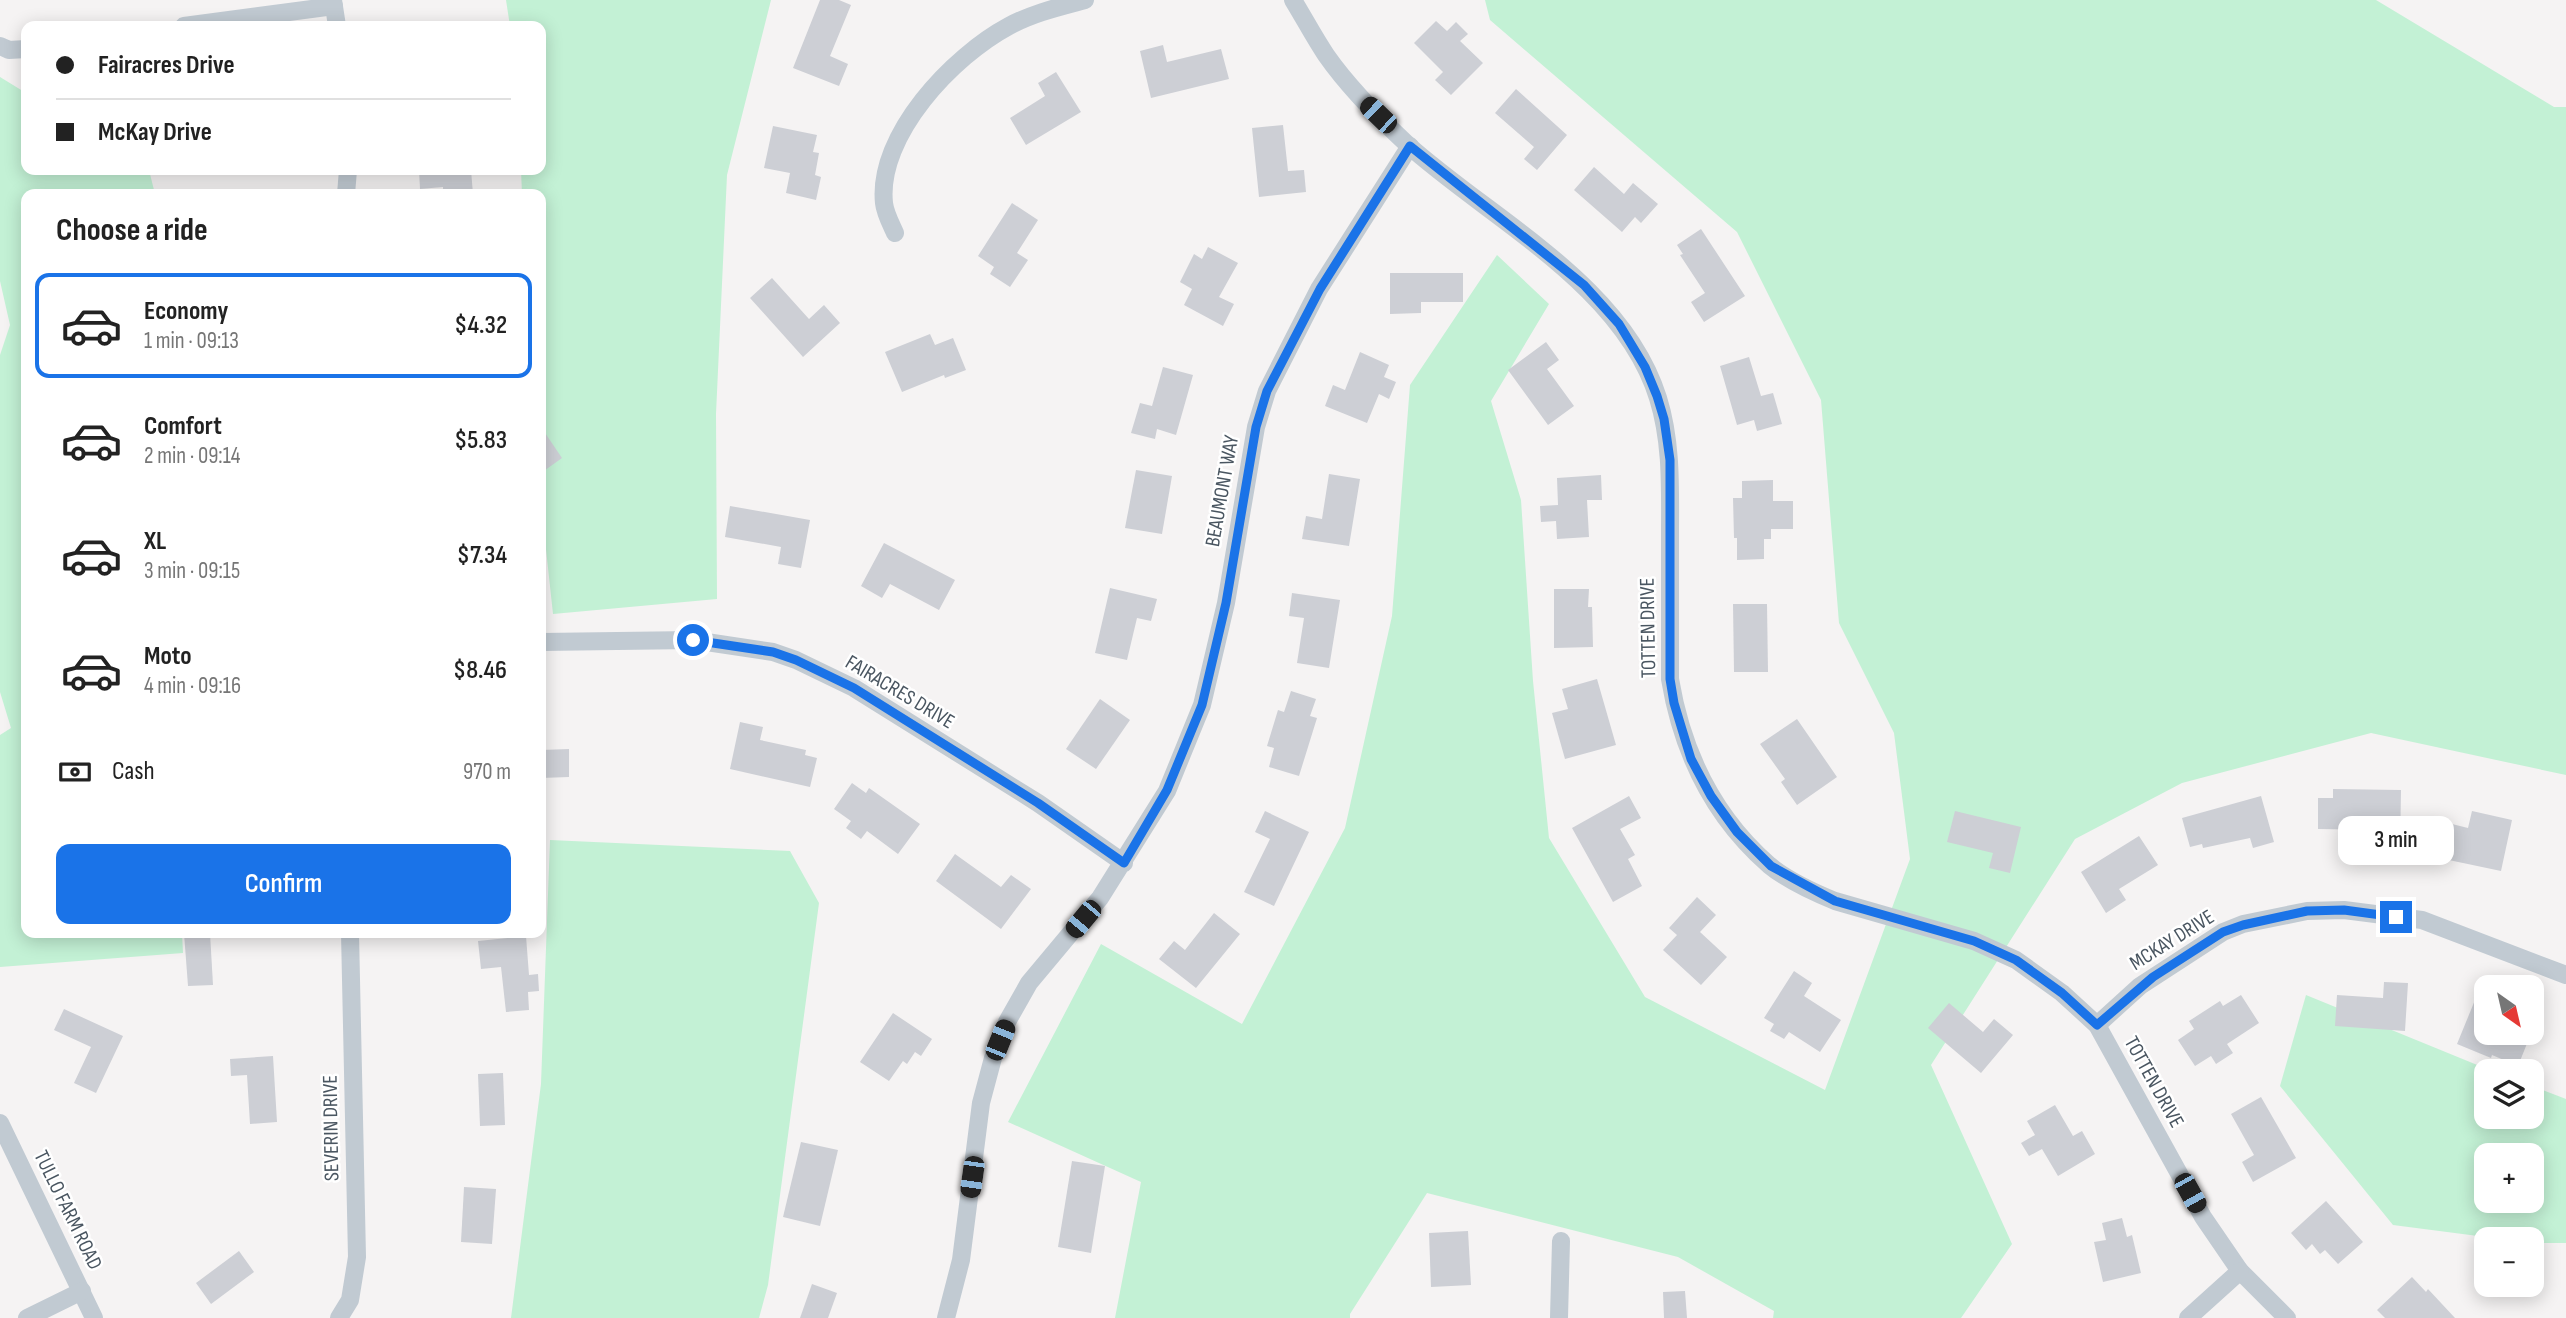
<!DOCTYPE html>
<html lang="en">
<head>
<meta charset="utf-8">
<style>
  :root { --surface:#fff; --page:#f6f6f6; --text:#222; --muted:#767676; --line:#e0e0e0; --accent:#1a73e8 }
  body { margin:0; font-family:"Sofia Sans Condensed",sans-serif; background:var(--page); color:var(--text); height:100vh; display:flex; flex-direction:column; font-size:26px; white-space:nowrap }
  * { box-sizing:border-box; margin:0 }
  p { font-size:23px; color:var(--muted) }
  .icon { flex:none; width:38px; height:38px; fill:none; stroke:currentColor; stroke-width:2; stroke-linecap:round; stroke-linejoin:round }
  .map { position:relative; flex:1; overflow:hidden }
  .side { position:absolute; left:21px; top:189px; width:525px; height:749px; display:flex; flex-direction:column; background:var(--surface); border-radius:14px; box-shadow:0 4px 18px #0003 }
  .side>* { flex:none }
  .hud { position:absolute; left:21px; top:21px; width:525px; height:154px; border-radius:14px; box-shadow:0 4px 18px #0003; display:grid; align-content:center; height:154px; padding:0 35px; background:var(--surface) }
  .needle { width:46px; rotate:146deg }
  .controls { position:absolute; left:2474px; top:975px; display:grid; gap:14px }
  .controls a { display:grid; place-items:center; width:70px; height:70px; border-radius:14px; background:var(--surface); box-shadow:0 4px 18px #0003; font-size:35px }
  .end { position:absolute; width:32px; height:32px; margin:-16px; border:9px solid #1a73e8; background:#fff; box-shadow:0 0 0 4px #fff }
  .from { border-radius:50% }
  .bubble { position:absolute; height:49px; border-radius:14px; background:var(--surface); box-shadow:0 4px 18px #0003; font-size:23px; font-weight:600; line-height:49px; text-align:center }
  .car { position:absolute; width:21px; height:42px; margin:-21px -10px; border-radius:9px; box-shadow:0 0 5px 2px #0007; background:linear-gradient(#222 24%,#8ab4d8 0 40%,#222 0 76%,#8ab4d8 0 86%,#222 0) }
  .hud b { display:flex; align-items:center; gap:24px; height:66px; font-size:26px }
  .hud b+b { border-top:2px solid var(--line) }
  .hud i { width:18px; height:18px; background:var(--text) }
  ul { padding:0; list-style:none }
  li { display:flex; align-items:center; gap:21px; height:105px; margin:0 14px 10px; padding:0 21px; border:4px solid transparent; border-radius:14px }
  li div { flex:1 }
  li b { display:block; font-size:26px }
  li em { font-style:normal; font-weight:600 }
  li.on { border-color:var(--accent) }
  li>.icon { width:63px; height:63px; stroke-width:1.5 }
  h2 { padding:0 35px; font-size:32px; line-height:84px }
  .pay { display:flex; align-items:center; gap:18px; height:77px; padding:0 35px; font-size:26px }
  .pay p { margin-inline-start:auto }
  .action { display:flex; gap:14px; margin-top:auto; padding:14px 35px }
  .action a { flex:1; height:80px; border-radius:14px; background:var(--accent); color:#fff; font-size:28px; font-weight:600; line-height:80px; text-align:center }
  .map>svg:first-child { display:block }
  .green { fill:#c3f1d5; fill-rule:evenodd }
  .building { fill:#cdcfd5 }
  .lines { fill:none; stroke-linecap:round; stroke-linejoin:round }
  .minor { stroke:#c1cad2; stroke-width:18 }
  .route { stroke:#1a73e8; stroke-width:9 }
  .labels { text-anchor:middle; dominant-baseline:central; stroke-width:5; stroke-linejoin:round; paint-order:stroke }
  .street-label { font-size:21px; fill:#4a5661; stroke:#fff }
</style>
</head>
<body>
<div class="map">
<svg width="2566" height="1318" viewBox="0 0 2566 1318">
  <rect width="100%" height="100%" fill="#f5f3f3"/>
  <!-- green -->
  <g class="green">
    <polygon points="506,0 771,0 727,175 716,414 717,599 553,614 541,503 541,194 522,194 521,170 541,170 541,26 510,26"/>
    <polygon points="1485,0 2376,0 2554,107 2566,107 2566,775 2371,733 2182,783 2075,839 1931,1065 2012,1244 1961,1318 1773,1318 1774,1311 1678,1257 1427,1193 1350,1314 1350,1318 1115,1318 1141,1182 1008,1122 1101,944 1242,1024 1345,828 1392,616 1410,385 1497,255 1549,304 1491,401 1521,500 1533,681 1549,838 1645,997 1825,1090 1910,859 1894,733 1839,623 1821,400 1737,232 1490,20"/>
    <polygon points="0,77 26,93 26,170 149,170 155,194 26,194 26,933 182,933 183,953 0,967 0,735 11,728 0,692 0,355 10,325 0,281"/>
    <polygon points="550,840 790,851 819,903 768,1285 759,1318 511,1318 541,1084"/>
    <path d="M 2306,995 L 2492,1071 L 2487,1071 L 2487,1116 L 2532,1116 L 2532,1086 L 2566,1099 L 2566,1243 L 2532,1243 L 2532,1239 L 2501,1239 L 2393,1225 L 2280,1086 ZM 2487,1155 L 2532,1155 L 2532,1200 L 2487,1200 Z"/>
  </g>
  <!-- building -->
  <g class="building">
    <polygon points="820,0 839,0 851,5 830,56 848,64 839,86 793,68"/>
    <polygon points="1436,21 1447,31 1456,22 1468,34 1460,41 1483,63 1451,95 1435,80 1443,72 1414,43"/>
    <polygon points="1163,45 1167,62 1221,49 1229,79 1151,98 1140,51"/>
    <polygon points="1056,72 1081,112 1026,145 1010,118 1045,96 1038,83"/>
    <polygon points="1516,89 1567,135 1537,170 1524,159 1534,147 1495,113"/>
    <polygon points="1283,125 1288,171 1304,170 1306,192 1259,197 1252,128"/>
    <polygon points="773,126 817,135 813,152 819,153 815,175 821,177 816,200 786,193 790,173 764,168"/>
    <polygon points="1594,167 1624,194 1633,183 1658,204 1641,223 1635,217 1622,232 1574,190"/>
    <polygon points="419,170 471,170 473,194 443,194 443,187 420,189"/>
    <polygon points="1012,203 1038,220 1017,253 1028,260 1010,287 990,274 994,267 978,256"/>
    <polygon points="1701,229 1745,296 1704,322 1691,302 1705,293 1680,255 1683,254 1677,245"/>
    <polygon points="1208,247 1238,263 1219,297 1234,304 1223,326 1184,305 1192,289 1180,282 1194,254 1202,259"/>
    <polygon points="1390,273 1463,273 1463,302 1421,302 1421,313 1390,314"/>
    <polygon points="772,278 809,319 824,305 840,323 803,357 750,298"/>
    <polygon points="930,334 935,345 953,338 966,370 945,378 944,375 902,392 885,352"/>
    <polygon points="1546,342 1559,360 1547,369 1574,406 1548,425 1508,370"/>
    <polygon points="1360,352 1389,365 1384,377 1396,382 1389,399 1379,394 1367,423 1325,406 1333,385 1345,390"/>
    <polygon points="1749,357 1761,396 1773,393 1782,424 1757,431 1754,420 1737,425 1720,366"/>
    <polygon points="1163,367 1193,375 1176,435 1157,429 1155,439 1131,433 1140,403 1152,406"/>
    <polygon points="541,427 562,458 541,473"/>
    <polygon points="1136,470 1172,476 1162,534 1125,528"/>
    <polygon points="1329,474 1360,479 1349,546 1302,539 1306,516 1322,519"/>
    <polygon points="1601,475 1602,500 1587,500 1589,537 1557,539 1556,521 1541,522 1540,506 1558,505 1557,478"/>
    <polygon points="1773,480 1773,501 1793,501 1793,529 1771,529 1771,539 1764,539 1764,559 1737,560 1737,538 1734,538 1733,498 1742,498 1742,481"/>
    <polygon points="730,506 810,520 801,568 778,564 781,547 725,537"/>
    <polygon points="884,543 955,580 939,610 890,584 882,598 861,586"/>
    <polygon points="1110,588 1157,599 1151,621 1137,618 1127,660 1095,653"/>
    <polygon points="1554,589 1589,589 1588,607 1592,607 1593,647 1554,648"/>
    <polygon points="1292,593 1340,600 1329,668 1297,663 1304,618 1289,616"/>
    <polygon points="1733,604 1767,604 1768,672 1734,672"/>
    <polygon points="1597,679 1616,745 1565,759 1552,713 1568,709 1562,689"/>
    <polygon points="1291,691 1316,699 1310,716 1317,718 1299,776 1269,767 1274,748 1267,746 1278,710 1284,712"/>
    <polygon points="1100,699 1130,720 1096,769 1066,749"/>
    <polygon points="1797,719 1837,777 1797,805 1781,782 1785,779 1760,744"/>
    <polygon points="740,722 763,727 760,740 806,750 805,755 817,758 810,787 730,769"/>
    <polygon points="569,749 569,777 541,778 541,750"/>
    <polygon points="852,783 866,793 869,788 920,824 898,854 867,831 861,839 846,828 851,821 834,809"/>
    <polygon points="2333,789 2401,790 2400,850 2375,850 2376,830 2318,829 2318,798 2333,798"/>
    <polygon points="1629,796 1641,818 1620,829 1635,855 1628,859 1642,886 1613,902 1572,828"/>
    <polygon points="2261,796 2274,842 2253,848 2250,838 2203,848 2202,844 2190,847 2182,818"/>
    <polygon points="1265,811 1309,832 1274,906 1244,892 1270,839 1255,832"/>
    <polygon points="1955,811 2021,827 2010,873 1989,868 1993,853 1947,842"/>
    <polygon points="2472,811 2512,820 2501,871 2444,859 2452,824 2468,828"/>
    <polygon points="2139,836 2158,865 2119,889 2126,900 2106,913 2081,872"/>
    <polygon points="955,854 1001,887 1011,875 1031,889 1001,929 936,881"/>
    <polygon points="1697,897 1716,915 1700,932 1727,957 1701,985 1663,950 1677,935 1669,928"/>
    <polygon points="1214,913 1240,934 1196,988 1159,959 1174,941 1185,950"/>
    <polygon points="184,933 210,933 213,985 188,986"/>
    <polygon points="526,936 529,975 538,974 539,991 528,992 529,1010 506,1012 501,967 481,969 478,941"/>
    <polygon points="1794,971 1812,983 1804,996 1841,1020 1820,1052 1789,1032 1784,1039 1770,1031 1774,1024 1764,1018"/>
    <polygon points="2384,982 2408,983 2405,1031 2335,1026 2337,995 2383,998"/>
    <polygon points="2241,995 2259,1023 2227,1044 2233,1053 2216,1064 2211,1056 2195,1066 2178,1040 2194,1029 2189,1021 2220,1001 2223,1006"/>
    <polygon points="2475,1000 2487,1005 2487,1032 2522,1032 2530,1036 2518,1066 2492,1055 2491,1058 2457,1044"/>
    <polygon points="1949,1003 1983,1032 1994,1019 2013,1035 1981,1073 1928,1028"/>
    <polygon points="64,1009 123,1036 96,1093 74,1083 91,1047 54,1030"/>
    <polygon points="893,1013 932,1039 921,1056 915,1052 907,1064 903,1061 889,1081 860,1062"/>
    <polygon points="273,1056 277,1122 250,1124 247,1075 231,1076 230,1059"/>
    <polygon points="503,1073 505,1125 480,1126 478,1074"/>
    <polygon points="2261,1097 2296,1158 2253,1182 2242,1162 2254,1155 2231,1114"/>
    <polygon points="2055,1105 2073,1136 2082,1131 2095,1154 2058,1176 2042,1149 2029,1156 2021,1143 2035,1135 2027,1121"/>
    <polygon points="801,1142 838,1150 820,1226 783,1217"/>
    <polygon points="1072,1161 1105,1166 1091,1253 1058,1247"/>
    <polygon points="464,1187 496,1189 492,1244 461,1242"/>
    <polygon points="2326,1201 2363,1242 2338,1264 2325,1250 2320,1254 2312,1244 2306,1250 2291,1233"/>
    <polygon points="2122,1218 2127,1237 2132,1235 2141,1273 2103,1282 2094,1242 2106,1240 2102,1223"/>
    <polygon points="1468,1231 1471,1285 1431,1287 1429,1233"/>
    <polygon points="239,1251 254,1272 211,1304 196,1283"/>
    <polygon points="2412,1277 2426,1292 2428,1289 2455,1318 2385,1318 2377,1310"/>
    <polygon points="812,1284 837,1293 828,1318 800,1318"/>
    <polygon points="1685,1291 1687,1318 1664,1318 1663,1292"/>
  </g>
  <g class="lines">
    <!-- minor -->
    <g class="minor">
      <polyline points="333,0 337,26"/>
      <path d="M 1293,0 C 1304,18 1314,37 1326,55 C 1349,88 1378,117 1408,145 C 1492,220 1623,285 1658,398 C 1672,443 1670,489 1670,535 C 1670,583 1670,631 1670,679 C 1682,751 1713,816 1769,865 C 1787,880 1813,892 1835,901 L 1974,941 L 2016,960 L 2062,993 L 2097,1025 L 2203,1217 L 2240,1271 L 2287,1318"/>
      <polyline points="184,26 334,6"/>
      <polyline points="0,46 9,50 26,49"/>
      <polyline points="346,194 348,170"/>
      <path d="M 895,233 C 891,224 885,213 884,203 C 877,135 953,56 1009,26 C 1033,13 1059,7 1085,0"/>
      <polyline points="541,642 693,640 773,652 796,660 854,688 1038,803 1124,863"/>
      <polyline points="2097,1025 2140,986 2223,932 2243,924 2307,911 2344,910 2422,920 2566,975"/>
      <polyline points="0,1123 94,1318"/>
      <polyline points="27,1318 82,1291"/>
      <polyline points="339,1318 350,1300 357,1257 350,933"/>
      <polyline points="946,1318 961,1260 981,1103 993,1058 1007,1022 1029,983 1100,898 1167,791 1202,705 1226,603 1256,427 1267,391 1319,289 1410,146"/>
      <polyline points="1559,1318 1561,1241"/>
      <polyline points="2188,1318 2240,1271"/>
    </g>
  </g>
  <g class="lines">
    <!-- route -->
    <polyline class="route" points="693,640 773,652 796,660 854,688 1038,803 1124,863 1167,790 1202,705 1226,603 1256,427 1267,391 1320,289 1410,146 1584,285 1619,324 1645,367 1657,396 1664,419 1670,460 1670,679 1674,703 1691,759 1711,796 1737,832 1771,866 1835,901 1974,941 2016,960 2062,993 2097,1025 2153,977 2223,932 2243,925 2307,911 2344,910 2396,917"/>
  </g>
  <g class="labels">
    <!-- street labels -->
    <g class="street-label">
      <text transform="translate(1222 491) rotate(-80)">BEAUMONT WAY</text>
      <text transform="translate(1648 628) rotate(-91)">TOTTEN DRIVE</text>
      <text transform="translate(900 692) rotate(31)">FAIRACRES DRIVE</text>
      <text transform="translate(2172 940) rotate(-32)">MCKAY DRIVE</text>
      <text transform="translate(2154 1082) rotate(61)">TOTTEN DRIVE</text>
      <text transform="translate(331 1128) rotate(-91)">SEVERIN DRIVE</text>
      <text transform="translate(68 1210) rotate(64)">TULLO FARM ROAD</text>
    </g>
  </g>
</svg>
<div class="controls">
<a><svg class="needle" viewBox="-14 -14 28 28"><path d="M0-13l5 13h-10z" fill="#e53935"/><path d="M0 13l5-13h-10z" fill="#767676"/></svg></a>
<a><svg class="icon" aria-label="layers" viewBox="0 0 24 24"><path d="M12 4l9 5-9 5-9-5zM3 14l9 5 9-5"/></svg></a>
<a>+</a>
<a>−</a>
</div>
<i class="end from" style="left:693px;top:640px"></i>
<i class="end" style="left:2396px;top:917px"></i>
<div class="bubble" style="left:2338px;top:816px;width:116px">3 min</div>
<i class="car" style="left:1378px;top:115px;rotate:314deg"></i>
<i class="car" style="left:1083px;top:919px;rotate:220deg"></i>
<i class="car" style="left:1000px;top:1040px;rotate:22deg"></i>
<i class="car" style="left:972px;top:1177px;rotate:188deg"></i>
<i class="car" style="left:2190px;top:1193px;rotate:151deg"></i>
<div class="hud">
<b><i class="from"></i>Fairacres Drive</b>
<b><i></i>McKay Drive</b>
</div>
<section class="side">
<h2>Choose a ride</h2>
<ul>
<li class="on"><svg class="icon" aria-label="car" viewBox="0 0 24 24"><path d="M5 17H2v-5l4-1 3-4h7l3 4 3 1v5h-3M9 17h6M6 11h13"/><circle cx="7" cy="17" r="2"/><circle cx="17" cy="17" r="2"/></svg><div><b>Economy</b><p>1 min · 09:13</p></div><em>$4.32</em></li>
<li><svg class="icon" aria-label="car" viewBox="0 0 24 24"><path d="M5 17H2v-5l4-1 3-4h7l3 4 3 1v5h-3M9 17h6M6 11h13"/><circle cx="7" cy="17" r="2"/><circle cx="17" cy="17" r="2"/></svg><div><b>Comfort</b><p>2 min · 09:14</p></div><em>$5.83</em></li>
<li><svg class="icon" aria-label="car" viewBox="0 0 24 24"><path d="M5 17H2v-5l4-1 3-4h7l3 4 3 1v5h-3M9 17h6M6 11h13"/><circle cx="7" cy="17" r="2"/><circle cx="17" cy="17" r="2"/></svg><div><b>XL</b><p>3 min · 09:15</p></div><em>$7.34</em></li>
<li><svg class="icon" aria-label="car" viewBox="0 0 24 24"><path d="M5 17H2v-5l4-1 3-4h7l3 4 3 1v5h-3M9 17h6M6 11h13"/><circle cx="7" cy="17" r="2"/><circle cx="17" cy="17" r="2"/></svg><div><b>Moto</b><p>4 min · 09:16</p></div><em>$8.46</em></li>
</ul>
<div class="pay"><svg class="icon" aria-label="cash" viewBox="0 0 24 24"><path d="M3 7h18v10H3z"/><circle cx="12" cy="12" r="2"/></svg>Cash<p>970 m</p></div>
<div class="action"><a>Confirm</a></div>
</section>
</div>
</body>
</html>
